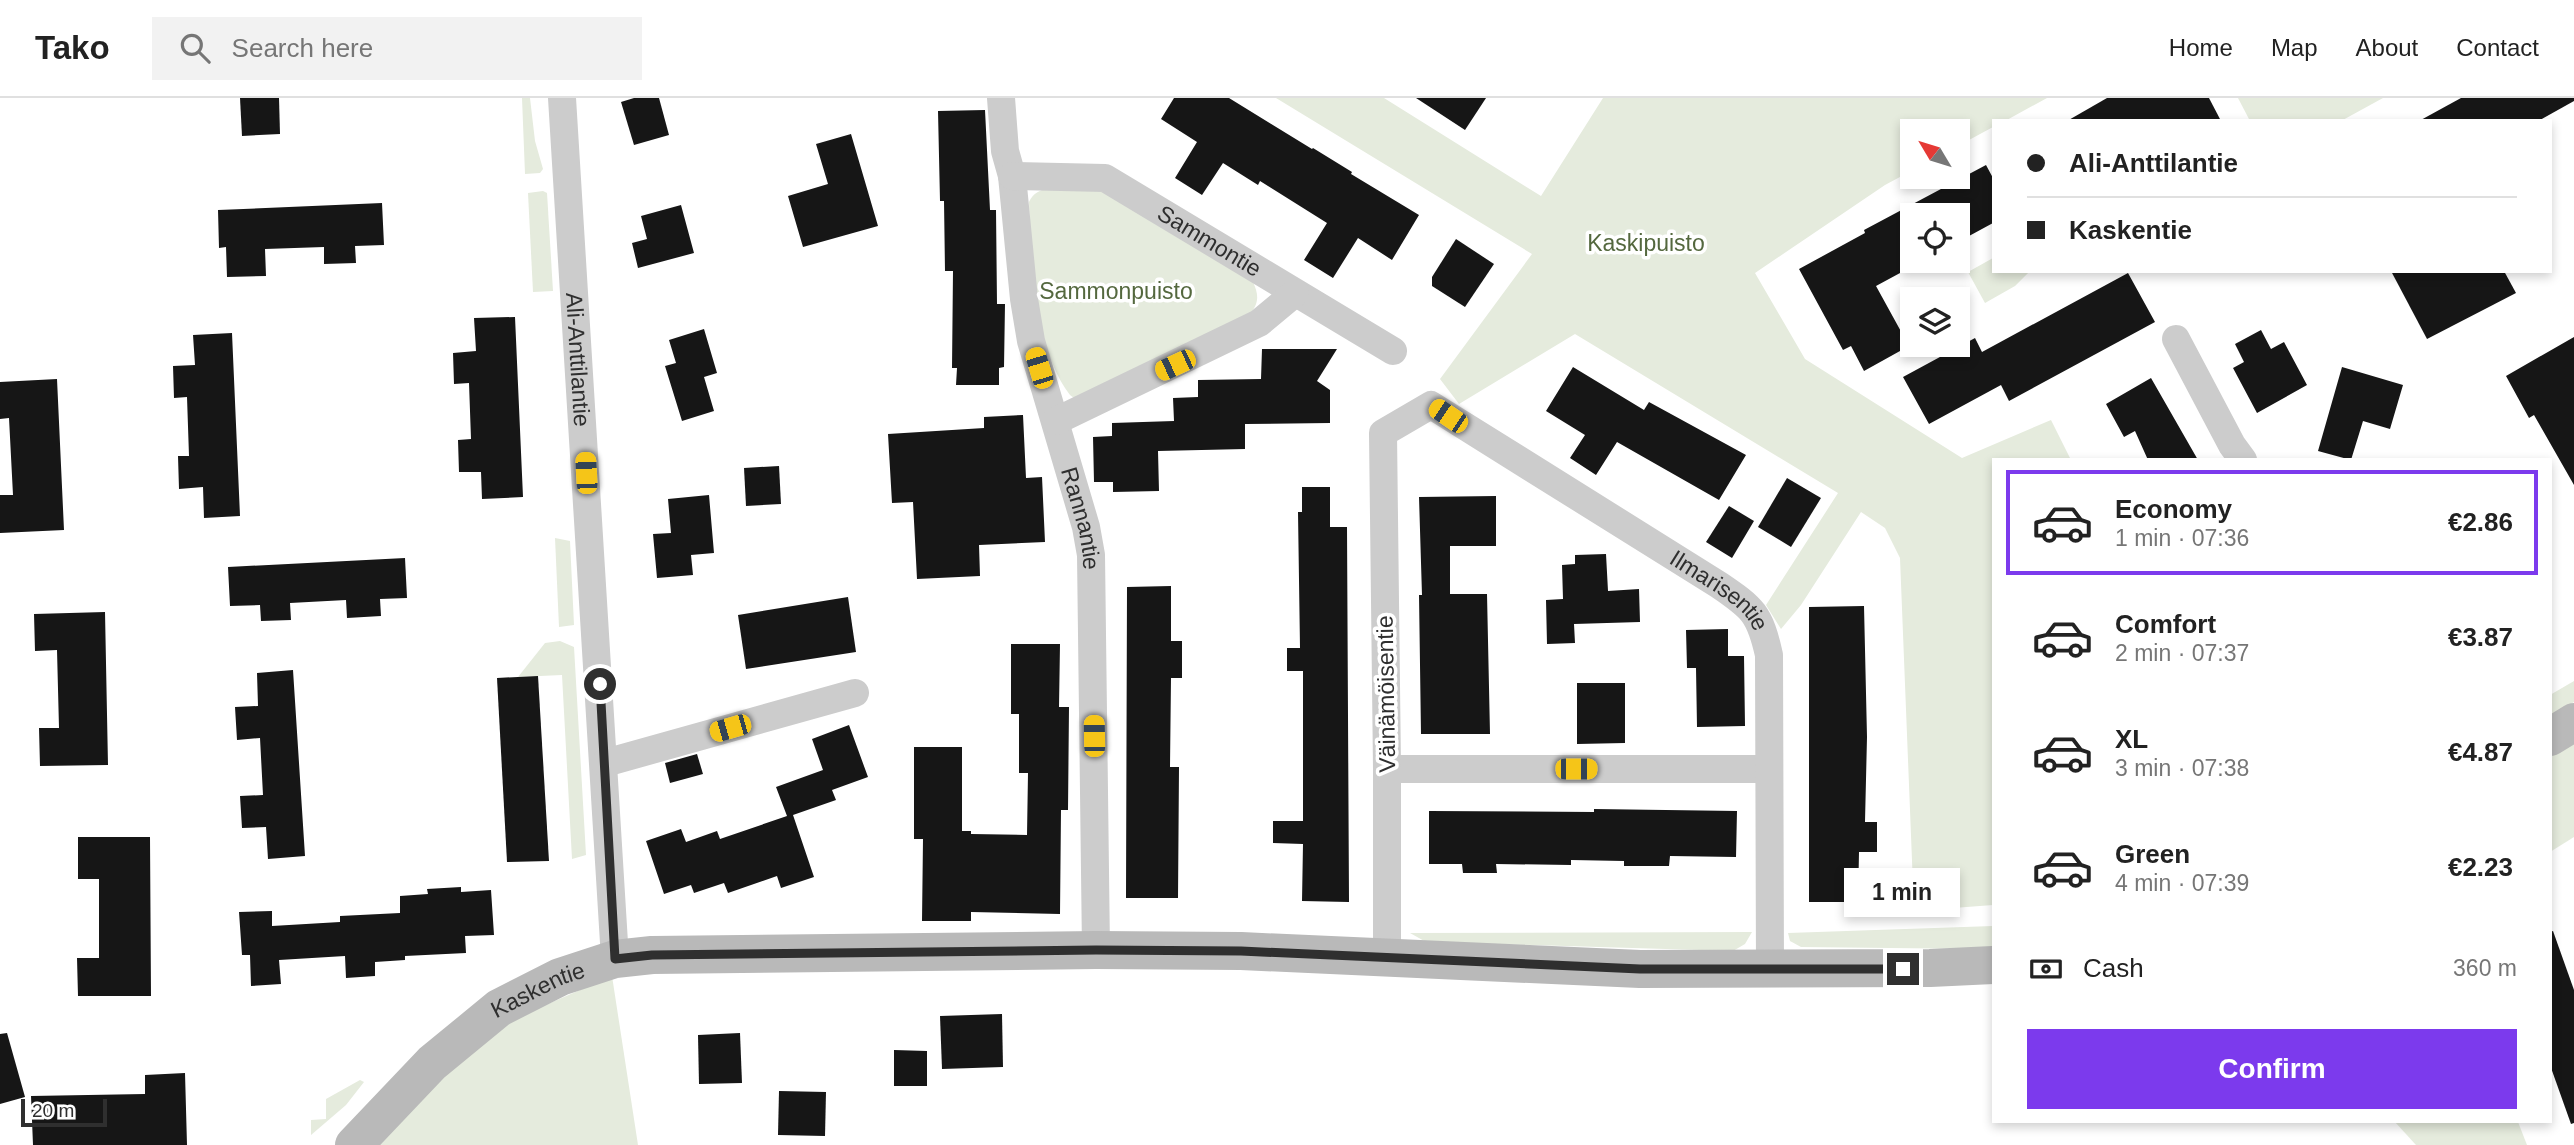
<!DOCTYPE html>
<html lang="en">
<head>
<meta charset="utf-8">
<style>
  :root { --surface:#fff; --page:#f2f2f2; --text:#222; --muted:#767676; --line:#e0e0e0; --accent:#7c3aed }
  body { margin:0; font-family:Helvetica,sans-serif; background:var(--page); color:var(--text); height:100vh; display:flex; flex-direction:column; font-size:26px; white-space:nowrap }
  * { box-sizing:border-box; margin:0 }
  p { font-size:23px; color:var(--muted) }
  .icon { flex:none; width:38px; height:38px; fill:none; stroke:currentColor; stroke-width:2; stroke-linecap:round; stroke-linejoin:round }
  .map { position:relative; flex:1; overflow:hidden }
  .drawer { position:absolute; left:1992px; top:360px; width:560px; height:665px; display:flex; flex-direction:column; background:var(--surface); border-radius:0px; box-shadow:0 4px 10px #0003 }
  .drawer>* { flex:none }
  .top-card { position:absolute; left:1992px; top:21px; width:560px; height:154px; border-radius:0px; box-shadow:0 4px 10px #0003; display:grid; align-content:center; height:154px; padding:0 35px; background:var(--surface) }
  .needle { width:46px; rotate:308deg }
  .fabs { position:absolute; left:1900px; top:21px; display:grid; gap:14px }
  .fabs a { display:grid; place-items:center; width:70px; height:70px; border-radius:0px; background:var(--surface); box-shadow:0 4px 10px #0003; font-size:35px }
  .scale { position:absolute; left:21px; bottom:18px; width:86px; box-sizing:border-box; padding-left:7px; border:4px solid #2f2f2f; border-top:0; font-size:19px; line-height:24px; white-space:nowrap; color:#2f2f2f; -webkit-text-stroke:5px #fff; paint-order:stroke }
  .end { position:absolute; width:32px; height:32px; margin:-16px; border:9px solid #2f2f2f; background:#fff; box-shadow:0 0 0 4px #fff }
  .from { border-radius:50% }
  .bubble { position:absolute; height:49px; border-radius:0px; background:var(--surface); box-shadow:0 4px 10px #0003; font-size:23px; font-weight:600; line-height:49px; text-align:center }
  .car { position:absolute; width:21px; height:42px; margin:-21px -10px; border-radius:9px; box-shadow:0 0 5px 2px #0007; background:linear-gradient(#f5c518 24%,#345 0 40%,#f5c518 0 76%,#345 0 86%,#f5c518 0) }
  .top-card b { display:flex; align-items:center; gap:24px; height:66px; font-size:26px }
  .top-card b+b { border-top:2px solid var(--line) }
  .top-card i { width:18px; height:18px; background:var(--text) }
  ul { padding:12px 0 0; list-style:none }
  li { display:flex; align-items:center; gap:21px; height:105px; margin:0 14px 10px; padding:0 21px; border:4px solid transparent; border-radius:0px }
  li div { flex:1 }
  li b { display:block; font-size:26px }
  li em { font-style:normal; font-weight:600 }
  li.active { border-color:var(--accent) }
  li>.icon { width:63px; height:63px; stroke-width:1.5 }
  .pay { display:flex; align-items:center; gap:18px; height:77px; padding:0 35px; font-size:26px }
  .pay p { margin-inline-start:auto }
  .action { display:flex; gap:14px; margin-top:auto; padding:14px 35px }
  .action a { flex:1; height:80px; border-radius:0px; background:var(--accent); color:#fff; font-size:28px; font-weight:600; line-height:80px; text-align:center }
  header { display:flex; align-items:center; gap:42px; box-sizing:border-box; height:98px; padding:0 35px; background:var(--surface); border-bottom:2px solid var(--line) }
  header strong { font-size:33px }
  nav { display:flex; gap:38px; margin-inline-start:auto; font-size:24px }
  .search { width:490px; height:63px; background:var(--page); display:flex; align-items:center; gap:18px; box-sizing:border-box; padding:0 24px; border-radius:0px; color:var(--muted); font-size:26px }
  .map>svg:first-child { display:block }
  .green { fill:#e5ebdd }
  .building { fill:#161616 }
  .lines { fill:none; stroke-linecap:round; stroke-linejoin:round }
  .street { stroke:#ccc; stroke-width:28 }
  .secondary { stroke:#b9b9b9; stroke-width:38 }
  .route { stroke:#2f2f2f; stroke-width:9 }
  .labels { text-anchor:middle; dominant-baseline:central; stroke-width:7; stroke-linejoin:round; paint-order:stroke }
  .street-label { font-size:23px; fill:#2f2f2f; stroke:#fff }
  .park-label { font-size:23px; fill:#54683e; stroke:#fff }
</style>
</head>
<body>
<header>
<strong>Tako</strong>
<div class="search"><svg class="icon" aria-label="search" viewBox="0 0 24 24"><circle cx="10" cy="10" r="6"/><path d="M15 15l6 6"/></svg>Search here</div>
<nav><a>Home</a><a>Map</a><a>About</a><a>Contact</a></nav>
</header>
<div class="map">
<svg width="2574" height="1047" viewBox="0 0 2574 1047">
  <rect width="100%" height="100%" fill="#fff"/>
  <!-- green -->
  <g class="green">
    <polygon points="522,0 530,0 535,43 543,71 540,75 525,76"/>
    <polygon points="1276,0 1384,0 1541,98 1603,0 2047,0 2005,23 1993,23 1993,29 1958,48 1958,33 1913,33 1913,72 1885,87 1755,175 1805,261 1962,360 2051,322 2071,362 1993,362 1993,807 1914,813 1900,460 1885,430 1861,414 1801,507 1781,531 1766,507 1838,395 1575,236 1459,306 1440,281 1532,156"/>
    <polygon points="2238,0 2383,0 2341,23 2250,23"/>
    <path d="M 1078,89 L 1106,94 L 1253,184 C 1259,197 1259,205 1250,216 L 1074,300 L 1070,297 C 1034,250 1031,162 1029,104 C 1037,86 1060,90 1078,89 Z"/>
    <polygon points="543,93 547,95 553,193 533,194 528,95"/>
    <polygon points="1993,160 1993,173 2030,173 2015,188 1985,205 1968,174"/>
    <polygon points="555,440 570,443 574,527 559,529"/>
    <polygon points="560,543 574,549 586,757 572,761 562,577 518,579 545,545"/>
    <polygon points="2574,583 2574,604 2550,619 2550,597"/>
    <polygon points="2574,644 2574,739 2550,754 2550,659"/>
    <polygon points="1993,828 1993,849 1979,851 1801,849 1790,843 1788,835"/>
    <polygon points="1752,834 1745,846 1733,853 1426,844 1410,835"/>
    <polygon points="612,878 638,1047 375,1047 493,930"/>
    <polygon points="360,982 364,984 346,1007 311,1037 311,1022 326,1021 326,1001"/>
    <polygon points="2395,1024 2518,1024 2527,1047 2416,1047"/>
  </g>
  <!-- building -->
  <g class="building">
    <polygon points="240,0 279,0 280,36 242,38"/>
    <polygon points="634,0 659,0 669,37 634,47 621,4"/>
    <polygon points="1174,0 1229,0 1312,51 1313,50 1352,74 1351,76 1419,117 1392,162 1358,140 1333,180 1304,162 1327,125 1260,83 1258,87 1223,65 1202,97 1175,80 1197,44 1161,21"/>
    <polygon points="1416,0 1486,0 1465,32"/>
    <polygon points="2107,0 2209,0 2221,23 2067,23"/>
    <polygon points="2461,0 2574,0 2574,3 2538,23 2419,23"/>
    <polygon points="985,12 990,112 996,112 997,206 1005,206 1004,269 999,270 999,287 956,287 957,270 952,270 953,173 945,173 944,103 940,103 938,13"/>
    <polygon points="851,36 878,128 803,149 788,98 828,86 816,46"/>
    <polygon points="1986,67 1993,80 1993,125 1958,144 1958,117 1913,117 1913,168 1876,188 1909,248 1864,273 1851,248 1843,252 1799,171 1865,135 1864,132"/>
    <polygon points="382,105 384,147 355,148 356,165 324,166 324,149 265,151 266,178 227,179 226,149 219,150 218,112"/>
    <polygon points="681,107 694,155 638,170 632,145 647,141 641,118"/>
    <polygon points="1456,141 1494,166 1465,209 1432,188 1432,179"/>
    <polygon points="2391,173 2504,173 2516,195 2427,241"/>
    <polygon points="2128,175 2155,224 2009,303 2001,287 1929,326 1903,279 1975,240 1982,254"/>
    <polygon points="515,219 523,399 482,401 481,374 459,374 458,342 471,341 469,285 454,286 453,255 476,253 474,220"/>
    <polygon points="704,231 717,275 704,279 714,313 682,323 665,268 676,265 669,242"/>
    <polygon points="2261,232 2271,251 2284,244 2307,287 2257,315 2233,270 2244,264 2235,246"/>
    <polygon points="232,235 240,418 204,420 203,389 179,391 178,358 189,358 187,299 174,300 173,268 195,267 193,237"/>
    <polygon points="2574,239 2574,387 2534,317 2529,320 2506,278"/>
    <polygon points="1262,251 1337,251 1317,283 1330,292 1330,325 1245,326 1245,351 1158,353 1159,393 1113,394 1113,384 1094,384 1093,339 1112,338 1112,325 1174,323 1173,300 1198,299 1198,282 1261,281"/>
    <polygon points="1573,269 1644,312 1649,304 1746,357 1719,402 1617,344 1596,377 1570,360 1585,337 1546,313"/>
    <polygon points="2342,269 2403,287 2390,331 2363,323 2351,362 2318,353"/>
    <polygon points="2151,280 2198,362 2148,362 2135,333 2124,339 2106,306"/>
    <polygon points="57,281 64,432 0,435 0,397 13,397 9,320 0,321 0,284"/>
    <polygon points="1023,317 1026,380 1042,379 1045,444 979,447 980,478 917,481 913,404 892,405 888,336 984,330 984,319"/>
    <polygon points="779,368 781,406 746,408 744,370"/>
    <polygon points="1787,380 1821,400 1791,449 1758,429"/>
    <polygon points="1302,389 1330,389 1330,429 1347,429 1349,804 1302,803 1303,746 1273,745 1273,723 1303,723 1303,573 1287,573 1287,550 1300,550 1298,414 1302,414"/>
    <polygon points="709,397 714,455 691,457 693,477 657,480 653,436 671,435 668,401"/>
    <polygon points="1496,398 1496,448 1450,448 1450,496 1487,496 1490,636 1421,636 1419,497 1422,497 1419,399"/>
    <polygon points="1729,408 1754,423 1732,460 1706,444"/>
    <polygon points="1606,456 1608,493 1639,491 1640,524 1574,526 1575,545 1547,546 1546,502 1563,501 1562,467 1575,466 1575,457"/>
    <polygon points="405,460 407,500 380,501 381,518 347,520 346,502 290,505 291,522 261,523 260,507 230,508 228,469"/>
    <polygon points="1171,488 1171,543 1182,543 1182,580 1171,580 1170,669 1179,669 1178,800 1126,800 1127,489"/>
    <polygon points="848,499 856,554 746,571 738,517"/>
    <polygon points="1864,508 1867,639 1865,724 1877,724 1877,754 1859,754 1858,804 1809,804 1809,509"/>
    <polygon points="105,514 108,667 40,668 39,630 59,630 57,552 35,553 34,516"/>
    <polygon points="1728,531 1728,558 1744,558 1745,628 1697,629 1696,570 1687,570 1686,532"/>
    <polygon points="1011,546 1060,546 1059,609 1069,609 1068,712 1061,712 1060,816 971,814 971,823 922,823 923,741 914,741 914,649 962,649 962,733 971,733 971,736 1027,737 1028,675 1019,675 1019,616 1011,616"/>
    <polygon points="293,572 305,758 268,761 266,729 242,730 240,698 263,697 260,640 237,642 235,609 258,608 257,575"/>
    <polygon points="538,578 549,763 507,764 497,580"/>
    <polygon points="1577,585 1625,585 1625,645 1577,646"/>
    <polygon points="849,627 868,679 832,692 836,702 793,717 814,779 781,790 777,778 728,795 724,785 694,795 691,787 664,796 646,743 681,731 686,744 717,733 720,741 787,718 776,689 823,672 812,641"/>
    <polygon points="697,656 703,676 670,685 665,665"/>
    <polygon points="1594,711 1737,713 1736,759 1670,758 1669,768 1624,768 1624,763 1571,762 1571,767 1496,766 1497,775 1463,775 1462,766 1429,766 1429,713 1594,714"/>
    <polygon points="78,739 150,739 151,898 78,898 77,860 99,860 99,781 78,781"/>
    <polygon points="461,789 461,794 491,792 494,837 465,838 466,855 405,858 405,862 375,864 375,878 346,880 345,858 279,862 281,886 251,888 250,857 242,857 239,814 272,813 272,828 340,824 340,818 400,815 400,798 428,796 427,791"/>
    <polygon points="2553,833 2574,892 2574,1025 2571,1026 2550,967 2550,834"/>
    <polygon points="1002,916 1003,969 942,971 940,918"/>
    <polygon points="7,935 25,999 0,1006 0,936"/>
    <polygon points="740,935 742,985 699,986 698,937"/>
    <polygon points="894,952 927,953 927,988 894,988"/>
    <polygon points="185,975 187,1047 33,1047 31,998 145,996 145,977"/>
    <polygon points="779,993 826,994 825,1038 778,1037"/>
  </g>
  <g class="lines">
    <!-- street -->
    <g class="street">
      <path id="s1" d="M 562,0 L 615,861"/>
      <path id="s2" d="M 1001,0 L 1005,53 L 1012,78 L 1024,201 L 1031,243 L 1086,429 L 1091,457 L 1096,852"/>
      <path id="s3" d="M 1012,78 L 1105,80 L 1393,253"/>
      <polyline points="2176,241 2232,347 2243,362"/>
      <polyline points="1056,323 1259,225 1295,195"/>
      <polyline points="605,665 855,595"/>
      <polyline points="1387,671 1769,671"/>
      <path id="s4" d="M 1387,858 L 1387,671 L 1383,335 L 1431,307 L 1719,487 C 1753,510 1760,516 1769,557 L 1770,872"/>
    </g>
    <!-- secondary -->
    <g class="secondary">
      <polyline points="2550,639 2574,624"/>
      <path id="s5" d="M 354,1047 L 432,965 L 499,910 L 560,879 L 615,861 L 652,857 L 1096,852 L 1241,853 L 1640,871 L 1930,870 L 1993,867"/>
    </g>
  </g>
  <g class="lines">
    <!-- route -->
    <polyline class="route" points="600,586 615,861 652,857 1096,852 1241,853 1640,871 1903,871"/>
  </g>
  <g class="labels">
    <!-- street labels -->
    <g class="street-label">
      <text stroke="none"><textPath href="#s3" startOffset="215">Sammontie</textPath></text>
      <text stroke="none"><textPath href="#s1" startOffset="262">Ali-Anttilantie</textPath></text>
      <text stroke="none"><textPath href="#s2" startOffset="430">Rannantie</textPath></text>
      <text stroke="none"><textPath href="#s4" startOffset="922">Ilmarisentie</textPath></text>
      <text transform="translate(1386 596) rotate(-91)">Väinämöisentie</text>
      <text stroke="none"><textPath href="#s5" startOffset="243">Kaskentie</textPath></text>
    </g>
    <!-- park labels -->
    <g class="park-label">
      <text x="1646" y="145">Kaskipuisto</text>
      <text x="1116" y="193">Sammonpuisto</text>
    </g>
  </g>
</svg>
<div class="fabs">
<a><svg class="needle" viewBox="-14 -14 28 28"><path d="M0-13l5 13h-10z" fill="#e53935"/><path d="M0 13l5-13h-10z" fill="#767676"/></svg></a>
<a><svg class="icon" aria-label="locate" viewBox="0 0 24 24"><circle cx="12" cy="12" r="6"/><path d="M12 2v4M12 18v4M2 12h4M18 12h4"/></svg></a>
<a><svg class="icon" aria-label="layers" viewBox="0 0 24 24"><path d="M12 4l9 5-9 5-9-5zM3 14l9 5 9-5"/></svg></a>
</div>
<div class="scale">20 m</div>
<i class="end from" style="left:600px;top:586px"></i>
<i class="end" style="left:1903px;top:871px"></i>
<div class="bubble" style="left:1844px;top:770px;width:116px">1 min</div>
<i class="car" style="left:1175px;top:267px;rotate:245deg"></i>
<i class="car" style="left:1039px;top:270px;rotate:343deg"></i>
<i class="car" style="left:1448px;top:318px;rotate:304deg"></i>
<i class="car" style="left:586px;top:375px;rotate:357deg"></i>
<i class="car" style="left:730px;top:630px;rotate:254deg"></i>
<i class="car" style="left:1094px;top:638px;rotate:359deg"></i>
<i class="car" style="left:1576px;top:671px;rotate:90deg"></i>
<div class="top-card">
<b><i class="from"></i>Ali-Anttilantie</b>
<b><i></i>Kaskentie</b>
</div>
<section class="drawer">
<ul>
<li class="active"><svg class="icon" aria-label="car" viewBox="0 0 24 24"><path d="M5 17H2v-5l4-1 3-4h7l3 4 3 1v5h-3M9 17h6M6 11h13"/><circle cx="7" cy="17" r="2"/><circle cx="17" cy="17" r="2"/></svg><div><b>Economy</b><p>1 min · 07:36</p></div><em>€2.86</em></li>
<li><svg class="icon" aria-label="car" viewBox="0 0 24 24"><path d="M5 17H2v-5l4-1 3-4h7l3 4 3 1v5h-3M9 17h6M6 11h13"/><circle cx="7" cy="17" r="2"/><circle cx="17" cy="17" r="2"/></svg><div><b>Comfort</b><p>2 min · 07:37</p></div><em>€3.87</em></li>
<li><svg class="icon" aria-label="car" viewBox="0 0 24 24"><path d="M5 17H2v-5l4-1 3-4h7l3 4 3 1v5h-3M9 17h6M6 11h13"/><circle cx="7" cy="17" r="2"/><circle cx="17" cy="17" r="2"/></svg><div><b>XL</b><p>3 min · 07:38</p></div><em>€4.87</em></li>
<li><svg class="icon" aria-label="car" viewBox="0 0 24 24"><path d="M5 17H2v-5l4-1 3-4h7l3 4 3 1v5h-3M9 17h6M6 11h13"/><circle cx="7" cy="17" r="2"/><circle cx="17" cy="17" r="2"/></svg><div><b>Green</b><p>4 min · 07:39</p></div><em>€2.23</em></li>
</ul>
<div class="pay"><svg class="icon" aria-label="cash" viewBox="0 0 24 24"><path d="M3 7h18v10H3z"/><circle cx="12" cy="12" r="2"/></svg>Cash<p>360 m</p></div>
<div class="action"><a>Confirm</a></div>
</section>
</div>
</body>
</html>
